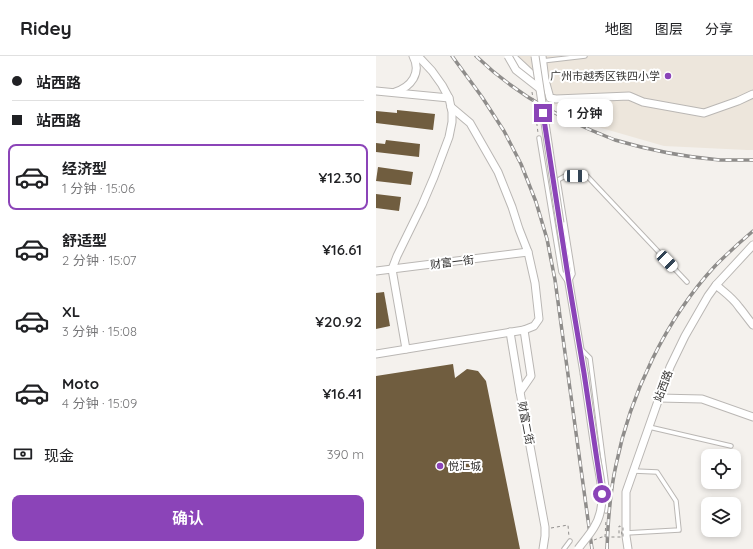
<!DOCTYPE html>
<html lang="zh">
<head>
<meta charset="utf-8">
<style>
  :root { --surface:#fff; --page:#f6f6f6; --text:#202124; --muted:#757577; --line:#e0e0e0; --accent:#8b44b8 }
  body { margin:0; font-family:Quicksand,"Noto Sans SC",sans-serif; background:var(--page); color:var(--text); height:100vh; display:flex; flex-direction:column; font-size:15px; white-space:nowrap }
  * { box-sizing:border-box; margin:0 }
  p { font-size:13px; color:var(--muted) }
  .icon { flex:none; width:22px; height:22px; fill:none; stroke:currentColor; stroke-width:2; stroke-linecap:round; stroke-linejoin:round }
  .map { position:relative; flex:1; overflow:hidden }
  .drawer { display:flex; flex-direction:column; background:var(--surface); width:376px }
  .drawer>* { flex:none }
  .hud { display:grid; align-content:center; height:88px; padding:0 12px; background:var(--surface) }
  .buttons { position:absolute; left:325px; top:393px; display:grid; gap:8px }
  .buttons a { display:grid; place-items:center; width:40px; height:40px; border-radius:8px; background:var(--surface); box-shadow:0 2px 6px #0003; font-size:20px }
  .end { position:absolute; width:18px; height:18px; margin:-9px; border:5px solid #8b44b8; background:#fff; box-shadow:0 0 0 2px #fff }
  .from { border-radius:50% }
  .bubble { position:absolute; height:28px; border-radius:8px; background:var(--surface); box-shadow:0 2px 6px #0003; font-size:13px; font-weight:600; line-height:28px; text-align:center }
  .car { position:absolute; width:12px; height:24px; margin:-12px -6px; border-radius:5px; box-shadow:0 0 3px 1px #0007; background:linear-gradient(#fff 24%,#345 0 40%,#fff 0 76%,#345 0 86%,#fff 0) }
  .hud b { display:flex; align-items:center; gap:14px; height:38px; font-size:15px }
  .hud b+b { border-top:1px solid var(--line) }
  .hud i { width:10px; height:10px; background:var(--text) }
  ul { padding:0; list-style:none }
  li { display:flex; align-items:center; gap:12px; height:66px; margin:0 8px 6px; padding:0 4px; border:2px solid transparent; border-radius:8px }
  li div { flex:1 }
  li b { display:block; font-size:15px }
  li em { font-style:normal; font-weight:600 }
  li.selected { border-color:var(--accent) }
  li>.icon { width:36px; height:36px; stroke-width:1.5 }
  .pay { display:flex; align-items:center; gap:10px; height:44px; padding:0 12px; font-size:15px }
  .pay p { margin-inline-start:auto }
  .action { display:flex; gap:8px; margin-top:auto; padding:8px 12px }
  .action a { flex:1; height:46px; border-radius:8px; background:var(--accent); color:#fff; font-size:16px; font-weight:600; line-height:46px; text-align:center }
  header { display:flex; align-items:center; gap:24px; box-sizing:border-box; height:56px; padding:0 20px; background:var(--surface); border-bottom:1px solid var(--line) }
  header strong { font-size:19px }
  nav { display:flex; gap:22px; margin-inline-start:auto; font-size:14px }
  main { display:flex; flex:1; min-height:0 }
  .map>svg:first-child { display:block }
  .built { fill:#ede6dc }
  .building { fill:#705d3f }
  .lines { fill:none; stroke-linecap:round; stroke-linejoin:round }
  .service-casing { stroke:#bab7b4; stroke-width:5.5 }
  .minor-casing { stroke:#bab7b4; stroke-width:9 }
  .path { stroke:#918f8d; stroke-width:1; stroke-dasharray:3 3; stroke-linecap:butt }
  .service { stroke:#fff; stroke-width:3.5 }
  .minor { stroke:#fff; stroke-width:7 }
  .rail-casing { stroke:#8f8d8b; stroke-width:3.5 }
  .rail { stroke:#fff; stroke-width:2; stroke-dasharray:6; stroke-linecap:butt }
  .minor-bridge-casing { stroke:#bab7b4; stroke-width:9; stroke-linecap:butt }
  .path-bridge { stroke:#918f8d; stroke-width:1; stroke-dasharray:3 3; stroke-linecap:butt }
  .minor-bridge { stroke:#fff; stroke-width:7 }
  .route { stroke:#8b44b8; stroke-width:5 }
  .poi-dot { fill:#8b44b8; stroke:#fff; stroke-width:1.5 }
  .labels { text-anchor:middle; dominant-baseline:central; stroke-width:4; stroke-linejoin:round; paint-order:stroke }
  .poi-label { font-size:11px; fill:#343332; stroke:#fff; text-anchor:end }
  .street-label { font-size:11px; fill:#343332; stroke:#fff }
</style>
</head>
<body>
<header>
<strong>Ridey</strong>
<nav><a>地图</a><a>图层</a><a>分享</a></nav>
</header>
<main>
<section class="drawer">
<div class="hud">
<b><i class="from"></i>站西路</b>
<b><i></i>站西路</b>
</div>
<ul>
<li class="selected"><svg class="icon" aria-label="car" viewBox="0 0 24 24"><path d="M5 17H2v-5l4-1 3-4h7l3 4 3 1v5h-3M9 17h6M6 11h13"/><circle cx="7" cy="17" r="2"/><circle cx="17" cy="17" r="2"/></svg><div><b>经济型</b><p>1 分钟 · 15:06</p></div><em>¥12.30</em></li>
<li><svg class="icon" aria-label="car" viewBox="0 0 24 24"><path d="M5 17H2v-5l4-1 3-4h7l3 4 3 1v5h-3M9 17h6M6 11h13"/><circle cx="7" cy="17" r="2"/><circle cx="17" cy="17" r="2"/></svg><div><b>舒适型</b><p>2 分钟 · 15:07</p></div><em>¥16.61</em></li>
<li><svg class="icon" aria-label="car" viewBox="0 0 24 24"><path d="M5 17H2v-5l4-1 3-4h7l3 4 3 1v5h-3M9 17h6M6 11h13"/><circle cx="7" cy="17" r="2"/><circle cx="17" cy="17" r="2"/></svg><div><b>XL</b><p>3 分钟 · 15:08</p></div><em>¥20.92</em></li>
<li><svg class="icon" aria-label="car" viewBox="0 0 24 24"><path d="M5 17H2v-5l4-1 3-4h7l3 4 3 1v5h-3M9 17h6M6 11h13"/><circle cx="7" cy="17" r="2"/><circle cx="17" cy="17" r="2"/></svg><div><b>Moto</b><p>4 分钟 · 15:09</p></div><em>¥16.41</em></li>
</ul>
<div class="pay"><svg class="icon" aria-label="cash" viewBox="0 0 24 24"><path d="M3 7h18v10H3z"/><circle cx="12" cy="12" r="2"/></svg>现金<p>390 m</p></div>
<div class="action"><a>确认</a></div>
</section>
<div class="map">
<svg width="377" height="493" viewBox="0 0 377 493">
  <rect width="100%" height="100%" fill="#f4f1ed"/>
  <!-- built -->
  <polygon class="built" points="133,0 377,0 377,94 371,94 288,90 222,71 184,53 137,17"/>
  <!-- building -->
  <g class="building">
    <polygon points="21,54 59,58 57,74 0,67 0,55 21,57"/>
    <polygon points="10,84 44,88 43,101 0,96 0,87 9,88"/>
    <polygon points="2,111 37,116 35,129 0,125"/>
    <polygon points="0,138 25,141 23,155 0,152"/>
    <polygon points="8,236 14,270 0,273 0,237"/>
    <polygon points="77,308 79,322 91,313 102,315 110,325 144,493 0,493 0,320"/>
  </g>
  <g class="lines">
    <!-- service casing -->
    <g class="service-casing">
      <g id="service">
        <polyline points="166,5 209,0"/>
        <polyline points="163,82 185,216 191,225"/>
        <polyline points="194,224 197,218 182,124 189,120 211,120 311,226"/>
        <polyline points="205,293 214,302 231,433 230,455"/>
        <polyline points="273,371 355,390"/>
        <polyline points="250,477 303,474 300,445 281,416 258,415"/>
        <polyline points="188,493 194,485"/>
      </g>
    </g>
    <!-- minor casing -->
    <g class="minor-casing">
      <g id="minor">
        <polyline points="136,0 165,27"/>
        <polyline points="166,0 169,24 174,42 180,43 253,40 267,46 328,57 362,45 377,38"/>
        <polyline points="0,35 73,42"/>
        <path d="M 19,36 C 35,31 46,17 37,0"/>
        <polyline points="184,167 193,227 208,317"/>
        <polyline points="0,215 152,196"/>
        <path d="M 340,229 C 348,236 357,242 363,251 C 368,257 372,263 377,269"/>
        <polyline points="148,274 155,320 144,336 169,471 169,480 167,493"/>
        <polyline points="134,276 144,336"/>
        <polyline points="30,293 16,213 21,200 46,149 58,121 73,81 76,66 76,56 73,42 66,29 56,15 42,0"/>
        <polyline points="0,298 148,274 158,270 163,263 159,227 152,196 143,173 136,151 122,116 94,67 75,51"/>
        <polyline points="283,342 326,343 377,361"/>
        <polyline points="252,493 250,480 250,436 294,311 309,280 332,240 340,229 377,189"/>
      </g>
    </g>
    <!-- path -->
    <g class="path">
      <polyline points="160,61 162,77"/>
      <polyline points="175,472 192,469 193,481"/>
      <polyline points="229,481 230,464"/>
    </g>
    <!-- service -->
    <use href="#service" class="service"/>
    <!-- minor -->
    <use href="#minor" class="minor"/>
    <!-- rail casing -->
    <g class="rail-casing">
      <g id="rail">
        <polyline points="76,0 106,41 128,75 145,108 160,146 171,183 179,224 216,493"/>
        <path d="M 100,0 C 133,32 174,57 217,75 C 224,78 232,81 239,84 C 273,94 308,101 344,104 C 355,104 366,104 377,104"/>
        <path d="M 231,493 C 232,465 234,436 240,409 C 254,339 290,263 339,210 C 351,198 364,186 377,175"/>
      </g>
    </g>
    <!-- rail -->
    <use href="#rail" class="rail"/>
    <!-- minor-bridge casing -->
    <g class="minor-bridge-casing">
      <g id="minor-bridge">
        <polyline points="132,0 140,14 163,32"/>
        <polyline points="159,0 184,167"/>
        <path d="M 202,493 C 210,482 221,471 224,457 C 229,439 223,416 220,399 C 216,372 212,344 208,317"/>
      </g>
    </g>
    <!-- path-bridge -->
    <g class="path-bridge">
      <polyline points="156,36 160,61"/>
      <polyline points="218,484 226,481 247,481 247,471 243,470 243,478 246,478 245,473"/>
    </g>
    <!-- minor-bridge -->
    <use href="#minor-bridge" class="minor-bridge"/>
  </g>
  <g class="lines">
    <!-- route -->
    <polyline class="route" points="167,57 193,227 208,317 226,438"/>
  </g>
  <!-- markers -->
  <g class="poi-dot">
    <circle cx="292" cy="20" r="4"/>
    <circle cx="64" cy="410" r="4"/>
  </g>
  <g class="labels">
    <!-- poi labels -->
    <g class="poi-label">
      <text x="284" y="20">广州市越秀区铁四小学</text>
      <text x="72" y="410" text-anchor="start">悦汇城</text>
    </g>
    <!-- street labels -->
    <g class="street-label">
      <text transform="translate(76 206) rotate(-7)">财富一街</text>
      <text transform="translate(287 330) rotate(-70)">站西路</text>
      <text transform="translate(150 367) rotate(79)">财富二街</text>
    </g>
  </g>
</svg>
<div class="buttons">
<a><svg class="icon" aria-label="locate" viewBox="0 0 24 24"><circle cx="12" cy="12" r="6"/><path d="M12 2v4M12 18v4M2 12h4M18 12h4"/></svg></a>
<a><svg class="icon" aria-label="layers" viewBox="0 0 24 24"><path d="M12 4l9 5-9 5-9-5zM3 14l9 5 9-5"/></svg></a>
</div>
<i class="end from" style="left:226px;top:438px"></i>
<i class="end" style="left:167px;top:57px"></i>
<div class="bubble" style="left:181px;top:43px;width:56px">1 分钟</div>
<i class="car" style="left:200px;top:120px;rotate:90deg"></i>
<i class="car" style="left:291px;top:205px;rotate:136deg"></i>
</div>
</main>
</body>
</html>
